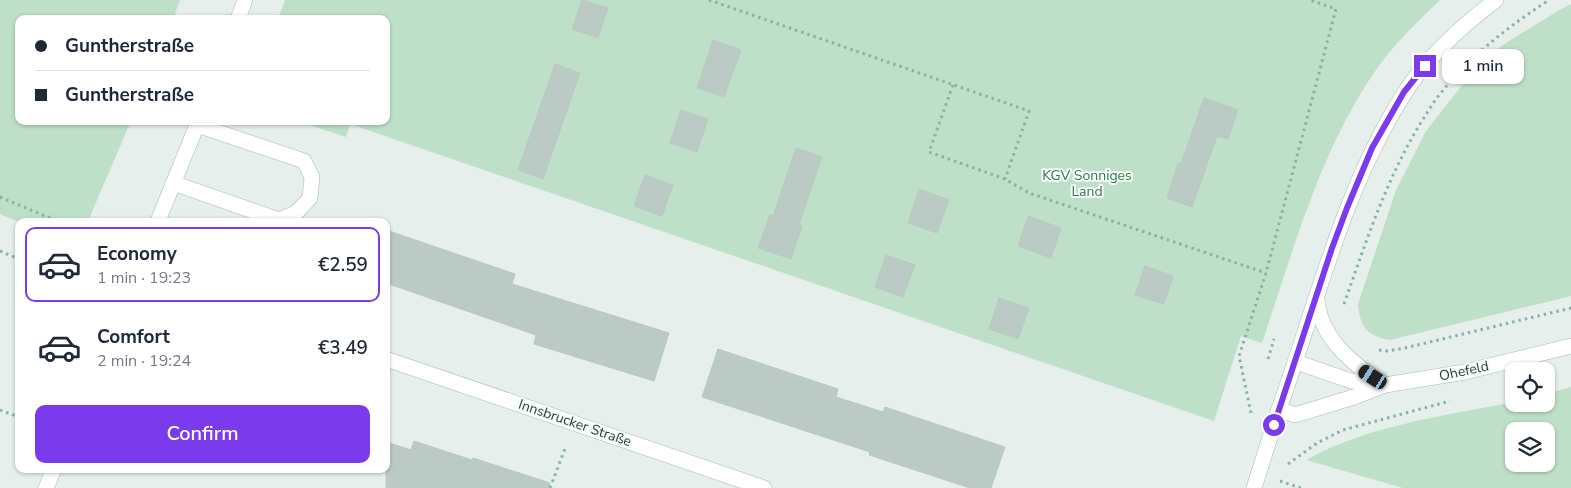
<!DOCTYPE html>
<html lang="en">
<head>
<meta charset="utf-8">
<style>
  :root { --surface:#fff; --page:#f2f2f3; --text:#1f2937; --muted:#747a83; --line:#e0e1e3; --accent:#7c3aed }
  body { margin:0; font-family:"Nunito Sans",sans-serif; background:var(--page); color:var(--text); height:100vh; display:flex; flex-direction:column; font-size:19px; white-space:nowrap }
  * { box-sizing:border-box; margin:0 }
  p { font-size:16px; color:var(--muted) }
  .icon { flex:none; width:28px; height:28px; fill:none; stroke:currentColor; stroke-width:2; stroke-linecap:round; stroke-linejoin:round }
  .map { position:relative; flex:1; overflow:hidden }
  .sheet { position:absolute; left:15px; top:218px; width:375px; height:255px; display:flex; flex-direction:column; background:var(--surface); border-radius:10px; box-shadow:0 1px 4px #0004 }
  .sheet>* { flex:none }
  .top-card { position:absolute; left:15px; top:15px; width:375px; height:110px; border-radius:10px; box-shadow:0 1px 4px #0004; display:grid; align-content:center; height:110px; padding:0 20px; background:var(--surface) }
  .buttons { position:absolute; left:1505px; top:362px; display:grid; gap:10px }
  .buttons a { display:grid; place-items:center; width:50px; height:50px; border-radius:10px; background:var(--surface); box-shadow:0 1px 4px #0004; font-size:25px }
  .end { position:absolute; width:22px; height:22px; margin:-11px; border:6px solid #7c3aed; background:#fff; box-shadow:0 0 0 2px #fff }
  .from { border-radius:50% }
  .bubble { position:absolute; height:35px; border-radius:10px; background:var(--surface); box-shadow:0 1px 4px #0004; font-size:16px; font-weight:600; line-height:35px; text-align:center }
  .car { position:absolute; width:15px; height:30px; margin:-15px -8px; border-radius:6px; box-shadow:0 0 4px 1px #0007; background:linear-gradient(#222 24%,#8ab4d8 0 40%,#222 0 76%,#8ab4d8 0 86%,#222 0) }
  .top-card b { display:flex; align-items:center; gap:18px; height:48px; font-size:19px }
  .top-card b+b { border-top:1px solid var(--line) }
  .top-card i { width:12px; height:12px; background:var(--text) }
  ul { padding:9px 0 0; list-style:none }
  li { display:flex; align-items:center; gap:15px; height:75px; margin:0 10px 8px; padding:0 10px; border:2px solid transparent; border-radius:10px }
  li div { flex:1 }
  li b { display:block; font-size:19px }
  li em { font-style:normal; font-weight:600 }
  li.on { border-color:var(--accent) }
  li>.icon { width:45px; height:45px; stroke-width:1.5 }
  .action { display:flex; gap:10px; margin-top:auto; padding:10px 20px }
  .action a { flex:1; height:58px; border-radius:10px; background:var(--accent); color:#fff; font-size:20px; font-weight:600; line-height:58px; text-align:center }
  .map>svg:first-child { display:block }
  .green { fill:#bfe0c8; fill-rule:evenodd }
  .building { fill:#bbcac4; stroke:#b8c9c2 }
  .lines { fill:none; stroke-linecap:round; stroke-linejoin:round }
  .lane-casing { stroke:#a8b8b2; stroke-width:16 }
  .street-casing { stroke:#a8b8b2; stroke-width:16 }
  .secondary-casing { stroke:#a4bbb3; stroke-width:16 }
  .path { stroke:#86b3a5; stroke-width:3; stroke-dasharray:2.5 4; stroke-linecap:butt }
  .lane { stroke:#fff; stroke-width:15 }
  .street { stroke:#fff; stroke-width:15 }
  .secondary { stroke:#fff; stroke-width:15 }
  .route { stroke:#7c3aed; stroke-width:6 }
  .labels { text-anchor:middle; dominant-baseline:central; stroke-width:4; stroke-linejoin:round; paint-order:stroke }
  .park-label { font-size:14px; fill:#2d7a4b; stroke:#f7fbf9 }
  .street-label { font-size:14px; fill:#24423a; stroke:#f7fbf9 }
</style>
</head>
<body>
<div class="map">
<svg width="1571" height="488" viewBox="0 0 1571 488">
  <rect width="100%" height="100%" fill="#e6efeb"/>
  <!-- green -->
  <g class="green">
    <polygon points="0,0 180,0 173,19 19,19 19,121 131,121 88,221 19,222 0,214"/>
    <path d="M 285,0 L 1440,0 C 1417,22 1394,44 1376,70 C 1320,150 1293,252 1262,343 L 1241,336 L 1214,421 L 350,124 L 346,137 L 297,121 L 386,121 L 386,19 L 278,19 Z"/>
    <path d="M 1571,4 L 1571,296 L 1390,340 C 1367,336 1360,327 1358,304 L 1396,190 L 1426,131 L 1466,80 L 1501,46 L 1556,12 Z"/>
    <path d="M 1571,387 L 1571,488 L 1403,488 L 1306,460 C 1369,425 1444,416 1514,402 L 1514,404 L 1546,404 L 1546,394 ZM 1546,431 L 1546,464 L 1514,464 L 1514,431 Z"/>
  </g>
  <!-- building -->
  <g class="building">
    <polygon points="582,0 608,8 598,38 572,29"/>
    <polygon points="713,40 741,50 724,97 697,88"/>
    <polygon points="555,64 580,73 543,179 518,170"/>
    <polygon points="1204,98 1238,110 1228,139 1217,136 1192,207 1167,198 1178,163 1181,164"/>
    <polygon points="681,110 708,119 697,152 670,143"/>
    <polygon points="796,148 822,157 799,224 802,226 791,259 758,248 770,215 773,216"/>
    <polygon points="645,175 673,185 662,216 634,206"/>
    <polygon points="919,189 949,200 937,233 908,223"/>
    <polygon points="1028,216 1061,228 1051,258 1018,246"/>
    <polygon points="386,230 515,274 512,284 669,333 654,381 534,344 536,335 386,283"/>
    <polygon points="886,255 915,265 903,297 875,287"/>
    <polygon points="1145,266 1173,276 1164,304 1135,295"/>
    <polygon points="999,298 1029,308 1018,339 989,329"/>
    <polygon points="718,349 838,389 836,397 883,412 885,407 1005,447 991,488 970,488 869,455 870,452 702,397"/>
    <polygon points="414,441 472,460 473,458 550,483 549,488 386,488 386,442 411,450"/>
  </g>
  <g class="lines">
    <!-- lane casing -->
    <g class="lane-casing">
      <g id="lane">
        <polyline points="238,19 245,0"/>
        <polyline points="173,183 279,220 296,213 310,198 312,177 304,161 197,125 198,121"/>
      </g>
    </g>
    <!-- street casing -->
    <g class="street-casing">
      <g id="street">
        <polyline points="158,221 197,125"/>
        <polyline points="386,359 764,488"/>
        <polyline points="46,488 54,469"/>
        <polyline points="1254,488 1279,409"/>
      </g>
    </g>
    <!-- secondary casing -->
    <g class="secondary-casing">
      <g id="secondary">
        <path d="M 1496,0 C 1463,25 1426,58 1404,94 C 1343,190 1317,303 1279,409 L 1295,415 L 1354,397 L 1385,385 L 1465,372 L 1571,346"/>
        <path d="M 1317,300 C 1321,340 1354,365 1385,385"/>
        <polyline points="1296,362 1351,381 1381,384"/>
      </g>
    </g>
    <!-- path -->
    <g class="path">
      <polyline points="709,0 1029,111 1005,179"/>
      <polyline points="953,85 929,152 1005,179 1029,193 1266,273"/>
      <polyline points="0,197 57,221"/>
      <polyline points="0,251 19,259"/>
      <path d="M 1344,304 C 1367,239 1388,174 1425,116 C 1430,109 1434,101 1440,94 C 1470,56 1509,26 1549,0"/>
      <polyline points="1379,350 1387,351 1405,348 1571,308"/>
      <polyline points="1268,359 1274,339"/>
      <polyline points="0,410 19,417"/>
      <polyline points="1251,413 1239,356 1266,273 1336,9 1310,0"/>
      <polyline points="1288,464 1317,443 1343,430 1450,401"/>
      <polyline points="1280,481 1301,488"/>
      <polyline points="550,488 566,446"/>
    </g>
    <!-- lane -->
    <use href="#lane" class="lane"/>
    <!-- street -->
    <use href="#street" class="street"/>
    <!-- secondary -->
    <use href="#secondary" class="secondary"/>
  </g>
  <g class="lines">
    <!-- route -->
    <polyline class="route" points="1274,425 1332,248 1347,208 1372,148 1404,92 1425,66"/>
  </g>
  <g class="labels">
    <!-- park labels -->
    <g class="park-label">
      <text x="1087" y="175">KGV Sonniges<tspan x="1087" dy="16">Land</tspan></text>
    </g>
    <!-- street labels -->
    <g class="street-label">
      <text transform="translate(1464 371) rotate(-12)">Ohefeld</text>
      <text transform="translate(575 423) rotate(19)">Innsbrucker Straße</text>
    </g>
  </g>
</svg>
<div class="buttons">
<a><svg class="icon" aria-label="locate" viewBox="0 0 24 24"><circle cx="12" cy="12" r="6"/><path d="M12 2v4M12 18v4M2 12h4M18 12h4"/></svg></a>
<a><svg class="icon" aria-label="layers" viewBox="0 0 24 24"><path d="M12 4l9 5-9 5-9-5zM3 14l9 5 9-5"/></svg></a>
</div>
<i class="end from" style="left:1274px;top:425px"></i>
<i class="end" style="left:1425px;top:66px"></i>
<div class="bubble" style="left:1442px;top:49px;width:82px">1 min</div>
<i class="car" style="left:1373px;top:377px;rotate:303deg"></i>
<div class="top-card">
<b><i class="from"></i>Guntherstraße</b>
<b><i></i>Guntherstraße</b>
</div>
<section class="sheet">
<ul>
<li class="on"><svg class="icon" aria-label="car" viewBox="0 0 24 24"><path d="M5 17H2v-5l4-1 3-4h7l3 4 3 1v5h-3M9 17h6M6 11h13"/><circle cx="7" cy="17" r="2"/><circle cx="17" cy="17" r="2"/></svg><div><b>Economy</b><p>1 min · 19:23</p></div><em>€2.59</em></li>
<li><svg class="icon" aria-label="car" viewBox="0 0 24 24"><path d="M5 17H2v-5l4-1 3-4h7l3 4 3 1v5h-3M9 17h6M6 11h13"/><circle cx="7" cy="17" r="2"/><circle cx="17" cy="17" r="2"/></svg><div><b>Comfort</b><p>2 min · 19:24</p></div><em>€3.49</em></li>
</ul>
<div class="action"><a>Confirm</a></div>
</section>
</div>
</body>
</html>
